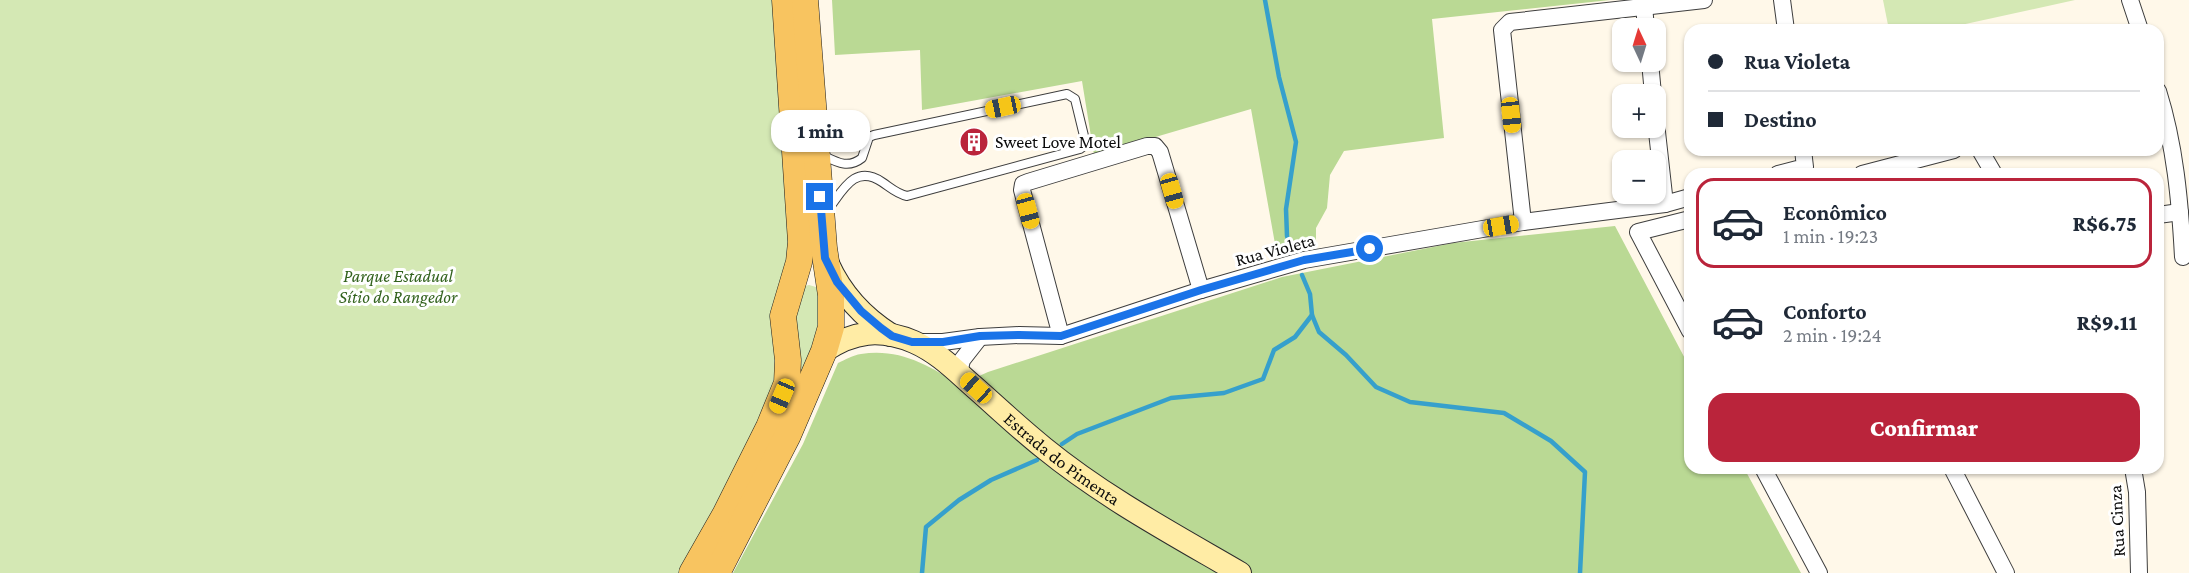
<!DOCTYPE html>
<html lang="pt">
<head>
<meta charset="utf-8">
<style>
  :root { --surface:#fff; --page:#f6f6f7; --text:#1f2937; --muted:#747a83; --line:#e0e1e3; --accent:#ba243b }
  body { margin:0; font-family:"Crimson Pro",serif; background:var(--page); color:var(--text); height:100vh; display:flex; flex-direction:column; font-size:22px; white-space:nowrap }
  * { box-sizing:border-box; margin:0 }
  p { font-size:20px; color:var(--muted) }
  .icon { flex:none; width:33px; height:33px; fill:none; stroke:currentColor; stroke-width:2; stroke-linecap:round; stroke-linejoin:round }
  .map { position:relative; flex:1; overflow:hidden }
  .side { position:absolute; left:1684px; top:168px; width:480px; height:306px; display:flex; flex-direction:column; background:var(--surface); border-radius:18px; box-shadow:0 2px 4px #0004 }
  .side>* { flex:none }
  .hud { position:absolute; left:1684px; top:24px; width:480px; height:132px; border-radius:18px; box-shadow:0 2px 4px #0004; display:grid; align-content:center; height:132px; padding:0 24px; background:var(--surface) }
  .needle { width:39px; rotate:356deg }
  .tools { position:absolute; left:1612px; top:18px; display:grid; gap:12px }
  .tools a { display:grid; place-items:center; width:54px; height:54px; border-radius:12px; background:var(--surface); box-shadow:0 2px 4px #0004; font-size:30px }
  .end { position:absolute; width:27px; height:27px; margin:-14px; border:8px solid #1a73e8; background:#fff; box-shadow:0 0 0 3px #fff }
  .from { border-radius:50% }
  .bubble { position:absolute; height:42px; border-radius:18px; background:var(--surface); box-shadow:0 2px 4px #0004; font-size:20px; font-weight:800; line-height:42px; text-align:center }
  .car { position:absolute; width:18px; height:36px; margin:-18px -9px; border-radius:8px; box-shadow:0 0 4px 2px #0007; background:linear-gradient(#f5c518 24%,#345 0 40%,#f5c518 0 76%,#345 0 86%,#f5c518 0) }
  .hud b { display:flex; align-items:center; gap:21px; height:57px; font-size:22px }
  .hud b+b { border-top:2px solid var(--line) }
  .hud i { width:15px; height:15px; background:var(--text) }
  ul { padding:10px 0 0; list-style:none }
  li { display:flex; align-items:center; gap:18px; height:90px; margin:0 12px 9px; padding:0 12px; border:3px solid transparent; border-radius:18px }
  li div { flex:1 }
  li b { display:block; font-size:22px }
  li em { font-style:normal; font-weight:800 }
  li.selected { border-color:var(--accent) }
  li>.icon { width:54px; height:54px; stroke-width:1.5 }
  .cta { display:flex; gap:12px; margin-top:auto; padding:12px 24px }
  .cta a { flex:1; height:69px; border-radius:18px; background:var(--accent); color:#fff; font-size:24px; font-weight:800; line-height:69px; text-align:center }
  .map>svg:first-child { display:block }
  .green { fill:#d4e8b4 }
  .forest { fill:#bad994 }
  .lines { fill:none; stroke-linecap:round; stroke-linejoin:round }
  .stream { stroke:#36a0cc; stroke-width:4.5 }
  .lane-casing { stroke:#3e3e3e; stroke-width:10 }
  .street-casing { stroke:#3e3e3e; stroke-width:18 }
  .secondary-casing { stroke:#2d2d2d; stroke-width:24 }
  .primary-casing { stroke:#1c1c1c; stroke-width:27 }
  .lane { stroke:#fff; stroke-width:8 }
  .street { stroke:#fff; stroke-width:16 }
  .secondary { stroke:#ffeca5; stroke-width:22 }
  .primary { stroke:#f8c460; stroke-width:26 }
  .route { stroke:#1a73e8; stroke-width:8 }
  .labels { text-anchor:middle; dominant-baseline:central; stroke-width:6; stroke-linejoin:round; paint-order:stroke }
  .poi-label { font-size:18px; fill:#0b0b0b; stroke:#fff; text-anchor:start }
  .street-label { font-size:18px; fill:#0b0b0b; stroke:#fff }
  .park-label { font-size:18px; font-style:italic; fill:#32621d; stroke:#fff }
</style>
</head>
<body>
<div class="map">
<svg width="2189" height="573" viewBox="0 0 2189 573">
  <rect width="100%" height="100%" fill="#fff8e9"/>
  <!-- green -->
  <g class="green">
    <polygon points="0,0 779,0 796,242 776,331 773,397 679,573 0,573"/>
    <polygon points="1883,0 2075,0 1938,30 1889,30"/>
    <path d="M 809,285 L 816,287 C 829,316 805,366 792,393 L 795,314 L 799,287 Z"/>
  </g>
  <!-- forest -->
  <g class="forest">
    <polygon points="832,0 1610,0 1432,19 1444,138 1344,151 1330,175 1327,208 1316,228 1316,247 1277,255 1251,109 1094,155 1082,81 922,110 920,50 835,55"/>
    <path d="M 1615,226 L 1690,368 L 1690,468 L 1744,468 L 1801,573 L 733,573 L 803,444 L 838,363 C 845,360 853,355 861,354 C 899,348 929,365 959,385 L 988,372 L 1282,277 L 1453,243 Z"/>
  </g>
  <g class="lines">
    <!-- stream -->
    <g class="stream">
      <polyline points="1265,0 1279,77 1296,142 1286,209 1287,236 1292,250"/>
      <polyline points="1312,315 1319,332 1346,355 1376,387 1410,402 1504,413 1551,441 1585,472 1580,573"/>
      <polyline points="1062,444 1077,434 1171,398 1224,393 1263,379 1274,350 1295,337 1312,315 1310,294 1302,275"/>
      <polyline points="922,573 926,527 959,500 991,480 1037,460"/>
    </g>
    <!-- lane casing -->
    <g class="lane-casing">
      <path id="lane" d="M 820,154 C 835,161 847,170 862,158 L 869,137 L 874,135 L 1067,94 L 1075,99 L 1085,140 L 1084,146 L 1080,149 L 907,196 C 897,194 891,188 882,182 C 854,163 842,192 827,211"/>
    </g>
    <!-- street casing -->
    <g class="street-casing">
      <g id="street">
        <polyline points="1782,0 1786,30"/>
        <polyline points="2130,0 2140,30"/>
        <polyline points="1644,6 1646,28"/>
        <polyline points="1650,62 1653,94"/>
        <path d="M 2158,91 C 2175,145 2180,201 2183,257"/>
        <polyline points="1656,123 1665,204"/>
        <polyline points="1980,150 1994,174"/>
        <polyline points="1778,174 1805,167 1803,150"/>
        <polyline points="1862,174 1954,150"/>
        <polyline points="2158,215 2180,212"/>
        <polyline points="1690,219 1638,232 1690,331"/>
        <polyline points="1523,222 1502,30 1510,22 1704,0"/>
        <polyline points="1061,336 1022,190 1023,184 1028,182 1147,146 1155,146 1160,152 1201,290"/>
        <polyline points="916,342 943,342 980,337 1019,335 1061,336 1201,290 1304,260 1523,222 1665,204 1690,197"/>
        <polyline points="959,373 962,360 980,337"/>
        <polyline points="1763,468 1819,573"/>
        <polyline points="1952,468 2006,573"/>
        <polyline points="2133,468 2137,492 2139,573"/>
      </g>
    </g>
    <!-- secondary casing -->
    <g class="secondary-casing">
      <g id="secondary">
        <path d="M 828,264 C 841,293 864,318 891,335"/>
        <path id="s1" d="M 824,351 C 854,331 880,328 914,342 C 937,352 954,369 972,385 C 996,406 1019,428 1044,448 C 1104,497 1173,534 1240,573"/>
      </g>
    </g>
    <!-- primary casing -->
    <g class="primary-casing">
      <g id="primary">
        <polyline points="692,573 725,515 769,427 787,383 788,360 783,316 799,262 801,242 785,0"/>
        <polyline points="717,573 788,435 824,351 831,327 831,295 824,248 805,0"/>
      </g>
    </g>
    <!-- lane -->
    <use href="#lane" class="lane"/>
    <!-- street -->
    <use href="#street" class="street"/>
    <!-- secondary -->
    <use href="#secondary" class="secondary"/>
    <!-- primary -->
    <use href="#primary" class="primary"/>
  </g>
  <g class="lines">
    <!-- route -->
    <polyline class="route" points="820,197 825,258 837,282 861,311 881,328 892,336 912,342 943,342 980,336 1019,335 1061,336 1201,290 1304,260 1370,249"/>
  </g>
  <!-- icons -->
  <defs>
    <g id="building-disc" transform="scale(1.5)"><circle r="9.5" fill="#ba243b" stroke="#fff"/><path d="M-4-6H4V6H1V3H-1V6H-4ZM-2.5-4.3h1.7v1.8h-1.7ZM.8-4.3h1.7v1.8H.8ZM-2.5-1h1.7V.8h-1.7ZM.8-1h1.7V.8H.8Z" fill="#fff"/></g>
  </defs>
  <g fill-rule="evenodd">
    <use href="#building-disc" x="974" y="142"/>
  </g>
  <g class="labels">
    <!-- poi labels -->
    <g class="poi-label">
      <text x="995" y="142">Sweet Love Motel</text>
    </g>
    <!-- street labels -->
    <g class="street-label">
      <text transform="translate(1275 250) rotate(-15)">Rua Violeta</text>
      <text stroke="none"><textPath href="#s1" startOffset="284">Estrada do Pimenta</textPath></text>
      <text transform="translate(2117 521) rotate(-93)">Rua Cinza</text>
    </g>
    <!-- park labels -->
    <g class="park-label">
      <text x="398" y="276">Parque Estadual<tspan x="398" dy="21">Sítio do Rangedor</tspan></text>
    </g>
  </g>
</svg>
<div class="tools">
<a><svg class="needle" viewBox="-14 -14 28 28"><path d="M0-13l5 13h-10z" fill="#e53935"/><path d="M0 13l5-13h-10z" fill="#747a83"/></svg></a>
<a>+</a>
<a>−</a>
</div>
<i class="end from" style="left:1370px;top:249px"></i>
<i class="end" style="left:820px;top:197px"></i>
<div class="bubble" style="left:771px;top:110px;width:99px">1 min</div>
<i class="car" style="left:1003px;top:107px;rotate:258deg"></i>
<i class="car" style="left:1511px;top:115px;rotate:174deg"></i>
<i class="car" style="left:1172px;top:191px;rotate:164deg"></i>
<i class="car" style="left:1028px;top:211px;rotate:165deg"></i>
<i class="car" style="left:1501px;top:226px;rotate:80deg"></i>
<i class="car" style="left:976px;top:388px;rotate:312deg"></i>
<i class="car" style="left:782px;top:396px;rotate:203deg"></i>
<div class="hud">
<b><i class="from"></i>Rua Violeta</b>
<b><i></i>Destino</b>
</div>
<section class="side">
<ul>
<li class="selected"><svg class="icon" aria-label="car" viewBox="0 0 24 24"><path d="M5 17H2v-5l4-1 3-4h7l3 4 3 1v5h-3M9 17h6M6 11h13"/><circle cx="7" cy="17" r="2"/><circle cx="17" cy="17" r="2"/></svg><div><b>Econômico</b><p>1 min · 19:23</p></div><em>R$6.75</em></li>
<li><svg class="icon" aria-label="car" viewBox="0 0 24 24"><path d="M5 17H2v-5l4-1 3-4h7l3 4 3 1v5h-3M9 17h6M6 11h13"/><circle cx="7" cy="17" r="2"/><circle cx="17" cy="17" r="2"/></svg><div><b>Conforto</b><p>2 min · 19:24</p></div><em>R$9.11</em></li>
</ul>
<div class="cta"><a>Confirmar</a></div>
</section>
</div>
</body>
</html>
